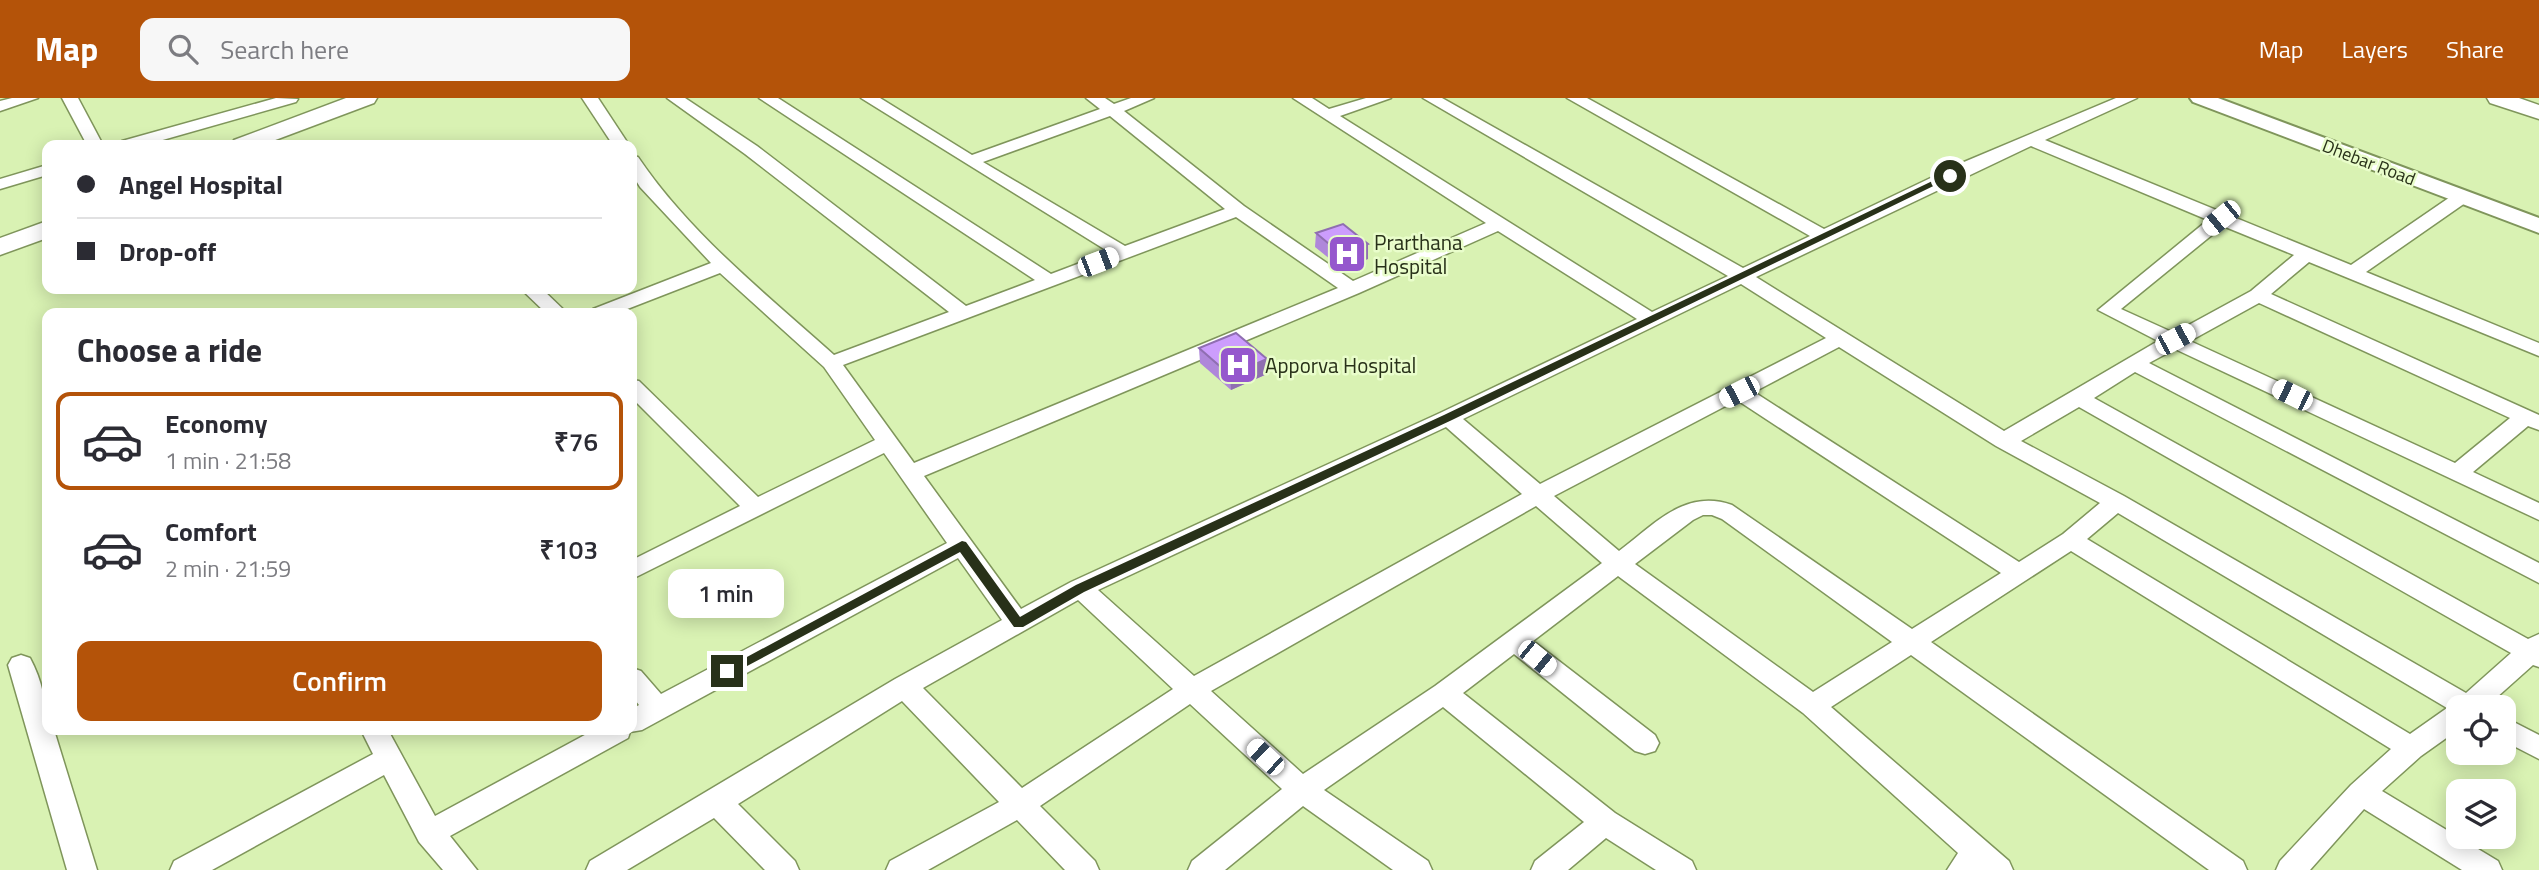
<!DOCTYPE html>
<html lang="en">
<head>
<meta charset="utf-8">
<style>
  :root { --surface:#fff; --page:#f7f7f7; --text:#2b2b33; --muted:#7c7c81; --line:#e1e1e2; --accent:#b45309 }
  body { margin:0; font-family:"Titillium Web",sans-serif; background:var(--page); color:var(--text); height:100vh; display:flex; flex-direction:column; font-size:26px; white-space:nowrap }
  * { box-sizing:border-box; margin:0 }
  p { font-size:23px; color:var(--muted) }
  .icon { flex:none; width:38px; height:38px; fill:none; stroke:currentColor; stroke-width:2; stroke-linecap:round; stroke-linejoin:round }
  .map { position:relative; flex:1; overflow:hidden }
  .details { position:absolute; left:42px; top:210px; width:595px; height:427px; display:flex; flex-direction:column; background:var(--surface); border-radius:14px; box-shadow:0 4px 18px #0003 }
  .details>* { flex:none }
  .top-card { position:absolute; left:42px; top:42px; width:595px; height:154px; border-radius:14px; box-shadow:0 4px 18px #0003; display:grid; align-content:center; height:154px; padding:0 35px; background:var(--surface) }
  .tools { position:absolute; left:2446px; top:597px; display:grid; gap:14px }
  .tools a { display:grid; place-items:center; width:70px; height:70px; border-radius:14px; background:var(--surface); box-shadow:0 4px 18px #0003; font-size:35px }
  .end { position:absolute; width:32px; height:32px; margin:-16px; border:9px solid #283119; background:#fff; box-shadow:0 0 0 4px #fff }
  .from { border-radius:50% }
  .bubble { position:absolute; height:49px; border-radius:14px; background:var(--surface); box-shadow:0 4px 18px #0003; font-size:23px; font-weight:600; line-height:49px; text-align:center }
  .car { position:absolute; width:21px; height:42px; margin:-21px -10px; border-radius:9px; box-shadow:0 0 5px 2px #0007; background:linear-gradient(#fff 24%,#345 0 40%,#fff 0 76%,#345 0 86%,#fff 0) }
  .top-card b { display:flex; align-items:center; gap:24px; height:66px; font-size:26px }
  .top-card b+b { border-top:2px solid var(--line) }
  .top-card i { width:18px; height:18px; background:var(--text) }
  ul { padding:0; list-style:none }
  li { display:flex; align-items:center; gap:21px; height:98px; margin:0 14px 10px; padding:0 21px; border:4px solid transparent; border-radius:14px }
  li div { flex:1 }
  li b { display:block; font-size:26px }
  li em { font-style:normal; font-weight:600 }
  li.on { border-color:var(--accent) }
  li>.icon { width:63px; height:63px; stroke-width:1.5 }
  h2 { padding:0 35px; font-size:32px; line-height:84px }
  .primary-button { display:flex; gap:14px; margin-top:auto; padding:14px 35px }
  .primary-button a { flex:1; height:80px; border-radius:14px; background:var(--accent); color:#fff; font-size:28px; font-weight:600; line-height:80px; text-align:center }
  header { display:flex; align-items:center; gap:42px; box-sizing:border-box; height:98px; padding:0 35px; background:var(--accent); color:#fff }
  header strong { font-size:33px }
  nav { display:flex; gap:38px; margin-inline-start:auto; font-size:24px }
  .search { width:490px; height:63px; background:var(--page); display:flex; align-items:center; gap:18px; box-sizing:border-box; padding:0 24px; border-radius:14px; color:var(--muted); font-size:26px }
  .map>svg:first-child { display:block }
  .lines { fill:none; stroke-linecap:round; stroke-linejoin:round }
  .minor-casing { stroke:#7f955b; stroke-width:3 }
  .tertiary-casing { stroke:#7f955b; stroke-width:4 }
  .secondary-casing { stroke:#7f955b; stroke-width:3 }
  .minor { fill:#fff; fill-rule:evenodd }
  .tertiary { fill:#fff; fill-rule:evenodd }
  .secondary { fill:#fff; fill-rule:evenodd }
  .wall { fill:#af87da }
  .shaded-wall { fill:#8f6eb1 }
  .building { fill:#cc9dfd; stroke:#8f6eb1; stroke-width:2 }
  .route { fill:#283119 }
  .labels { text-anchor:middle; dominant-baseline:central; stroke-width:5; stroke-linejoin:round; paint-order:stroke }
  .far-street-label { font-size:18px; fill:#283119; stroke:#e9fdcb }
  .poi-label { font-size:21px; fill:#283119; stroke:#e9fdcb; text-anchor:start }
</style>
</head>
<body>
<header>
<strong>Map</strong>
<div class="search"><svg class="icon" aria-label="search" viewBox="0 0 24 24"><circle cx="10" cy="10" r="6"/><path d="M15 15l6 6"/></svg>Search here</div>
<nav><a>Map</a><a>Layers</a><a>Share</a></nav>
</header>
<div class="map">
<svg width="2539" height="772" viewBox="0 0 2539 772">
  <rect width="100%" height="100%" fill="#d9f2b3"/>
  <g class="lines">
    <!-- minor casing -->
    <g class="minor-casing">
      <g id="minor">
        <polygon points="12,0 38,0 0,13 0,3"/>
        <polygon points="62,0 78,0 103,47 87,47"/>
        <polygon points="276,0 298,1 296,4 145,47 120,47 122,43"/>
        <polygon points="582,0 598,0 629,47 613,47"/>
        <path d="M 667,0 L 685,0 L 757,48 L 966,208 L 1035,182 L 759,0 L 778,0 L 1051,176 L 1109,154 L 861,0 L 880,0 L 972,57 L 1100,11 L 1086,0 L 1105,0 L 1114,6 L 1131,0 L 1154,0 L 1124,13 L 1244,108 L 1353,183 L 1486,125 L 1293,0 L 1312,0 L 1329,11 L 1366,0 L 1391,0 L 1340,18 L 1652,214 L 1728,178 L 1423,0 L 1442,0 L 1743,170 L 1810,138 L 1567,0 L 1587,0 L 1824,131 L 1964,64 L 2116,0 L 2137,0 L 2045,42 L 2351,167 L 2456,95 L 2468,95 L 2471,99 L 2468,103 L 2366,174 L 2539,245 L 2539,258 L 2309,164 L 2271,196 L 2539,317 L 2539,332 L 2528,328 L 2473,374 L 2539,405 L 2539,422 L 2175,251 L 2149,265 L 2539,465 L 2539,485 L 2135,274 L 2094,300 L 2528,541 L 2539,536 L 2539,569 L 2533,567 L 2486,609 L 2459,609 L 2459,631 L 2421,658 L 2382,693 L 2498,763 L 2502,772 L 2462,772 L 2364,711 L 2310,772 L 2276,772 L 2280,763 L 2351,687 L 2391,651 L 2071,453 L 1931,544 L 2243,763 L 2247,772 L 2209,772 L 1911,557 L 1831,609 L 2009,763 L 2013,772 L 1947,772 L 1958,755 L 1803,615 L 1618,478 L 1533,543 L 1655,637 L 1659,645 L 1655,653 L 1645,656 L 1635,653 L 1514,556 L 1463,595 L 1615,715 L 1692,763 L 1696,772 L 1656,772 L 1606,740 L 1568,772 L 1531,772 L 1535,763 L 1584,724 L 1443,609 L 1324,692 L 1428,763 L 1432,772 L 1393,772 L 1303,708 L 1225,772 L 1188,772 L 1192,763 L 1282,691 L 1190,606 L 1040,708 L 1095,763 L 1099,772 L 1065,772 L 1017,722 L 928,772 L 886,772 L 890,763 L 999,704 L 902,603 L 738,706 L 795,763 L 799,772 L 765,772 L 714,720 L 627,772 L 586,772 L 590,763 L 895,581 L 1002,522 L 958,460 L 642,632 L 630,634 L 628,640 L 450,738 L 477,772 L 443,772 L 419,744 L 384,677 L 212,772 L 170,772 L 174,763 L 373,656 L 361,632 L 388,632 L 435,718 L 594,632 L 632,632 L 632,611 L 639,607 L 632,598 L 632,570 L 641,573 L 661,596 L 947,445 L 884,355 L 632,481 L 632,462 L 740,408 L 632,300 L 632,282 L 639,283 L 758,399 L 875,342 L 824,269 L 720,175 L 617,215 L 590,215 L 593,211 L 711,165 L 640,89 L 632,76 L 632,58 L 638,59 C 690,136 766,196 834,257 L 949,214 L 745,56 ZM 1110,18 L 1225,111 L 1125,148 L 983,64 ZM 2031,48 L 2208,122 L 2098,212 L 2158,243 L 2004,333 L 1756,179 ZM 1236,119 L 1338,190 L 914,365 L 843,267 ZM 2223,128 L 2294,157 L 2251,193 L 2174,235 L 2121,211 ZM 1498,133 L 1637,221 L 1440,315 L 1071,484 L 1021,511 L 924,378 L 1359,195 ZM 1741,186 L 1826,240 L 1540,386 L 1463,321 ZM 2259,205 L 2510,320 L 2455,365 L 2190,243 ZM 1839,249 L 1996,348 L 2100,405 L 2063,436 L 2019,464 L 1754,294 ZM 1737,302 L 2001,475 L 1912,531 L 1732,407 C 1685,390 1654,427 1619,453 L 1554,398 ZM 2079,309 L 2511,555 L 2466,595 L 2124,398 L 2021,343 ZM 1446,329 L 1522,396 L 1194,578 L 1098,492 ZM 1536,408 L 1602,465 L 1435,588 L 1303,676 L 1211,593 ZM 2118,415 L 2447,610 L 2410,636 L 2087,441 ZM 1712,417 L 1722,421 L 1892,544 L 1813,594 L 1635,466 L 1693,422 L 1703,417 ZM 1078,502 L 1173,591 L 1022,690 L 923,590 Z"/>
        <polygon points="47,67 47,77 0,91 0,81"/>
        <polygon points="521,191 542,191 567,215 546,215"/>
        <path d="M 21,557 L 30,560 C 42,582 47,607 47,632 L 54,632 L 97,772 L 67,772 L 8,567 L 12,560 Z"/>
        <polygon points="2504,619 2539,637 2539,661 2504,643"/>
      </g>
    </g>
    <!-- tertiary casing -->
    <g class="tertiary-casing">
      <polygon id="tertiary" points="2190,0 2218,0 2539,120 2539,135 2193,4"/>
    </g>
    <!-- secondary casing -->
    <g class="secondary-casing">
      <g id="secondary">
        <polygon points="346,0 377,0 374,5 262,47 231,47 234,42"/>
        <polygon points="2487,0 2519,0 2539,7 2539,21 2490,5"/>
        <polygon points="47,123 47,140 0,157 0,140"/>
      </g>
    </g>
    <!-- minor -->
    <use href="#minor" class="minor"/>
    <!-- tertiary -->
    <use href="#tertiary" class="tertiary"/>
    <!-- secondary -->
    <use href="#secondary" class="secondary"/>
  </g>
  <!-- wall -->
  <g class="wall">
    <polygon points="1316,135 1368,146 1368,161 1341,170 1315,149"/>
    <polygon points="1199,250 1267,261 1267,276 1231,292 1200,265"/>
  </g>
  <!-- shaded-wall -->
  <g class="shaded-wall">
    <polygon points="1368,146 1368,161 1341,170 1341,156"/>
    <polygon points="1267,261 1267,276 1231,292 1230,277"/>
  </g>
  <!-- building -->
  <g class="building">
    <polygon points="1343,126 1368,146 1341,156 1316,135"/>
    <polygon points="1236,235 1267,261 1230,277 1199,250"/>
  </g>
  <!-- route -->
  <polygon class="route" points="1947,76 1954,78 1452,322 1084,494 1023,529 1014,529 960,454 732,576 723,576 721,573 962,443 966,444 1020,519 1076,487 1444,317"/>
  <!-- icons -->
  <defs>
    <g id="hospital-square" transform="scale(2.0125)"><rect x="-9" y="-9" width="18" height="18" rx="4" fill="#9557cd" stroke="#e9fdcb"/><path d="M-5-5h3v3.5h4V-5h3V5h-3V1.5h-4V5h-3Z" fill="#fff"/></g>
  </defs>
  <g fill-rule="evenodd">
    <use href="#hospital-square" x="1347" y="156"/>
    <use href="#hospital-square" x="1238" y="267"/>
  </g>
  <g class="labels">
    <!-- far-street labels -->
    <g class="far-street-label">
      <text transform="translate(2369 64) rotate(21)">Dhebar Road</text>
    </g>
    <!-- poi labels -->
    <g class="poi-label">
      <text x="1374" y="144">Prarthana<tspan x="1374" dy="24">Hospital</tspan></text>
      <text x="1265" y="267">Apporva Hospital</text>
    </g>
  </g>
</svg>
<div class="tools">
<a><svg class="icon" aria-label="locate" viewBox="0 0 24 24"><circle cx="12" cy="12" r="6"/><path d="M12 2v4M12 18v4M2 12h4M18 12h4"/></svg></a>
<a><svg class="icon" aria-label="layers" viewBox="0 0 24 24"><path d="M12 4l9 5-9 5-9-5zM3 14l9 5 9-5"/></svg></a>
</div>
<i class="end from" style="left:1950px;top:78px"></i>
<i class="end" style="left:727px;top:573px"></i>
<div class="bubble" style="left:668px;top:471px;width:116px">1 min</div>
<i class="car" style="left:2221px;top:120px;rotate:231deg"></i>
<i class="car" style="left:1098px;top:164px;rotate:69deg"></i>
<i class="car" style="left:2175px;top:241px;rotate:62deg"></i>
<i class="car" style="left:1739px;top:294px;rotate:243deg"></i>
<i class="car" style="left:2292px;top:297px;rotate:296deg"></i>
<i class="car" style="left:1537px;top:560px;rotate:129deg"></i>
<i class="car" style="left:1265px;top:659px;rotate:313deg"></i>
<div class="top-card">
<b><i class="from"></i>Angel Hospital</b>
<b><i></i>Drop-off</b>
</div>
<section class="details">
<h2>Choose a ride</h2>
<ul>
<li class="on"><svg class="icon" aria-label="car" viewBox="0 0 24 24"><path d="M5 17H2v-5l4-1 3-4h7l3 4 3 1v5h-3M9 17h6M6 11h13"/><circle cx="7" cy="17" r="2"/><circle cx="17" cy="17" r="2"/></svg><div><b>Economy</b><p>1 min · 21:58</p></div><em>₹76</em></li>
<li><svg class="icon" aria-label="car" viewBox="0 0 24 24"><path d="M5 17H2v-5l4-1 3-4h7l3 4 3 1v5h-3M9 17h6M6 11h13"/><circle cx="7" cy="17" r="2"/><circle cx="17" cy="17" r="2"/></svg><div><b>Comfort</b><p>2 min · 21:59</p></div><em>₹103</em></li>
</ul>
<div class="primary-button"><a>Confirm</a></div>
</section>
</div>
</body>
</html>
